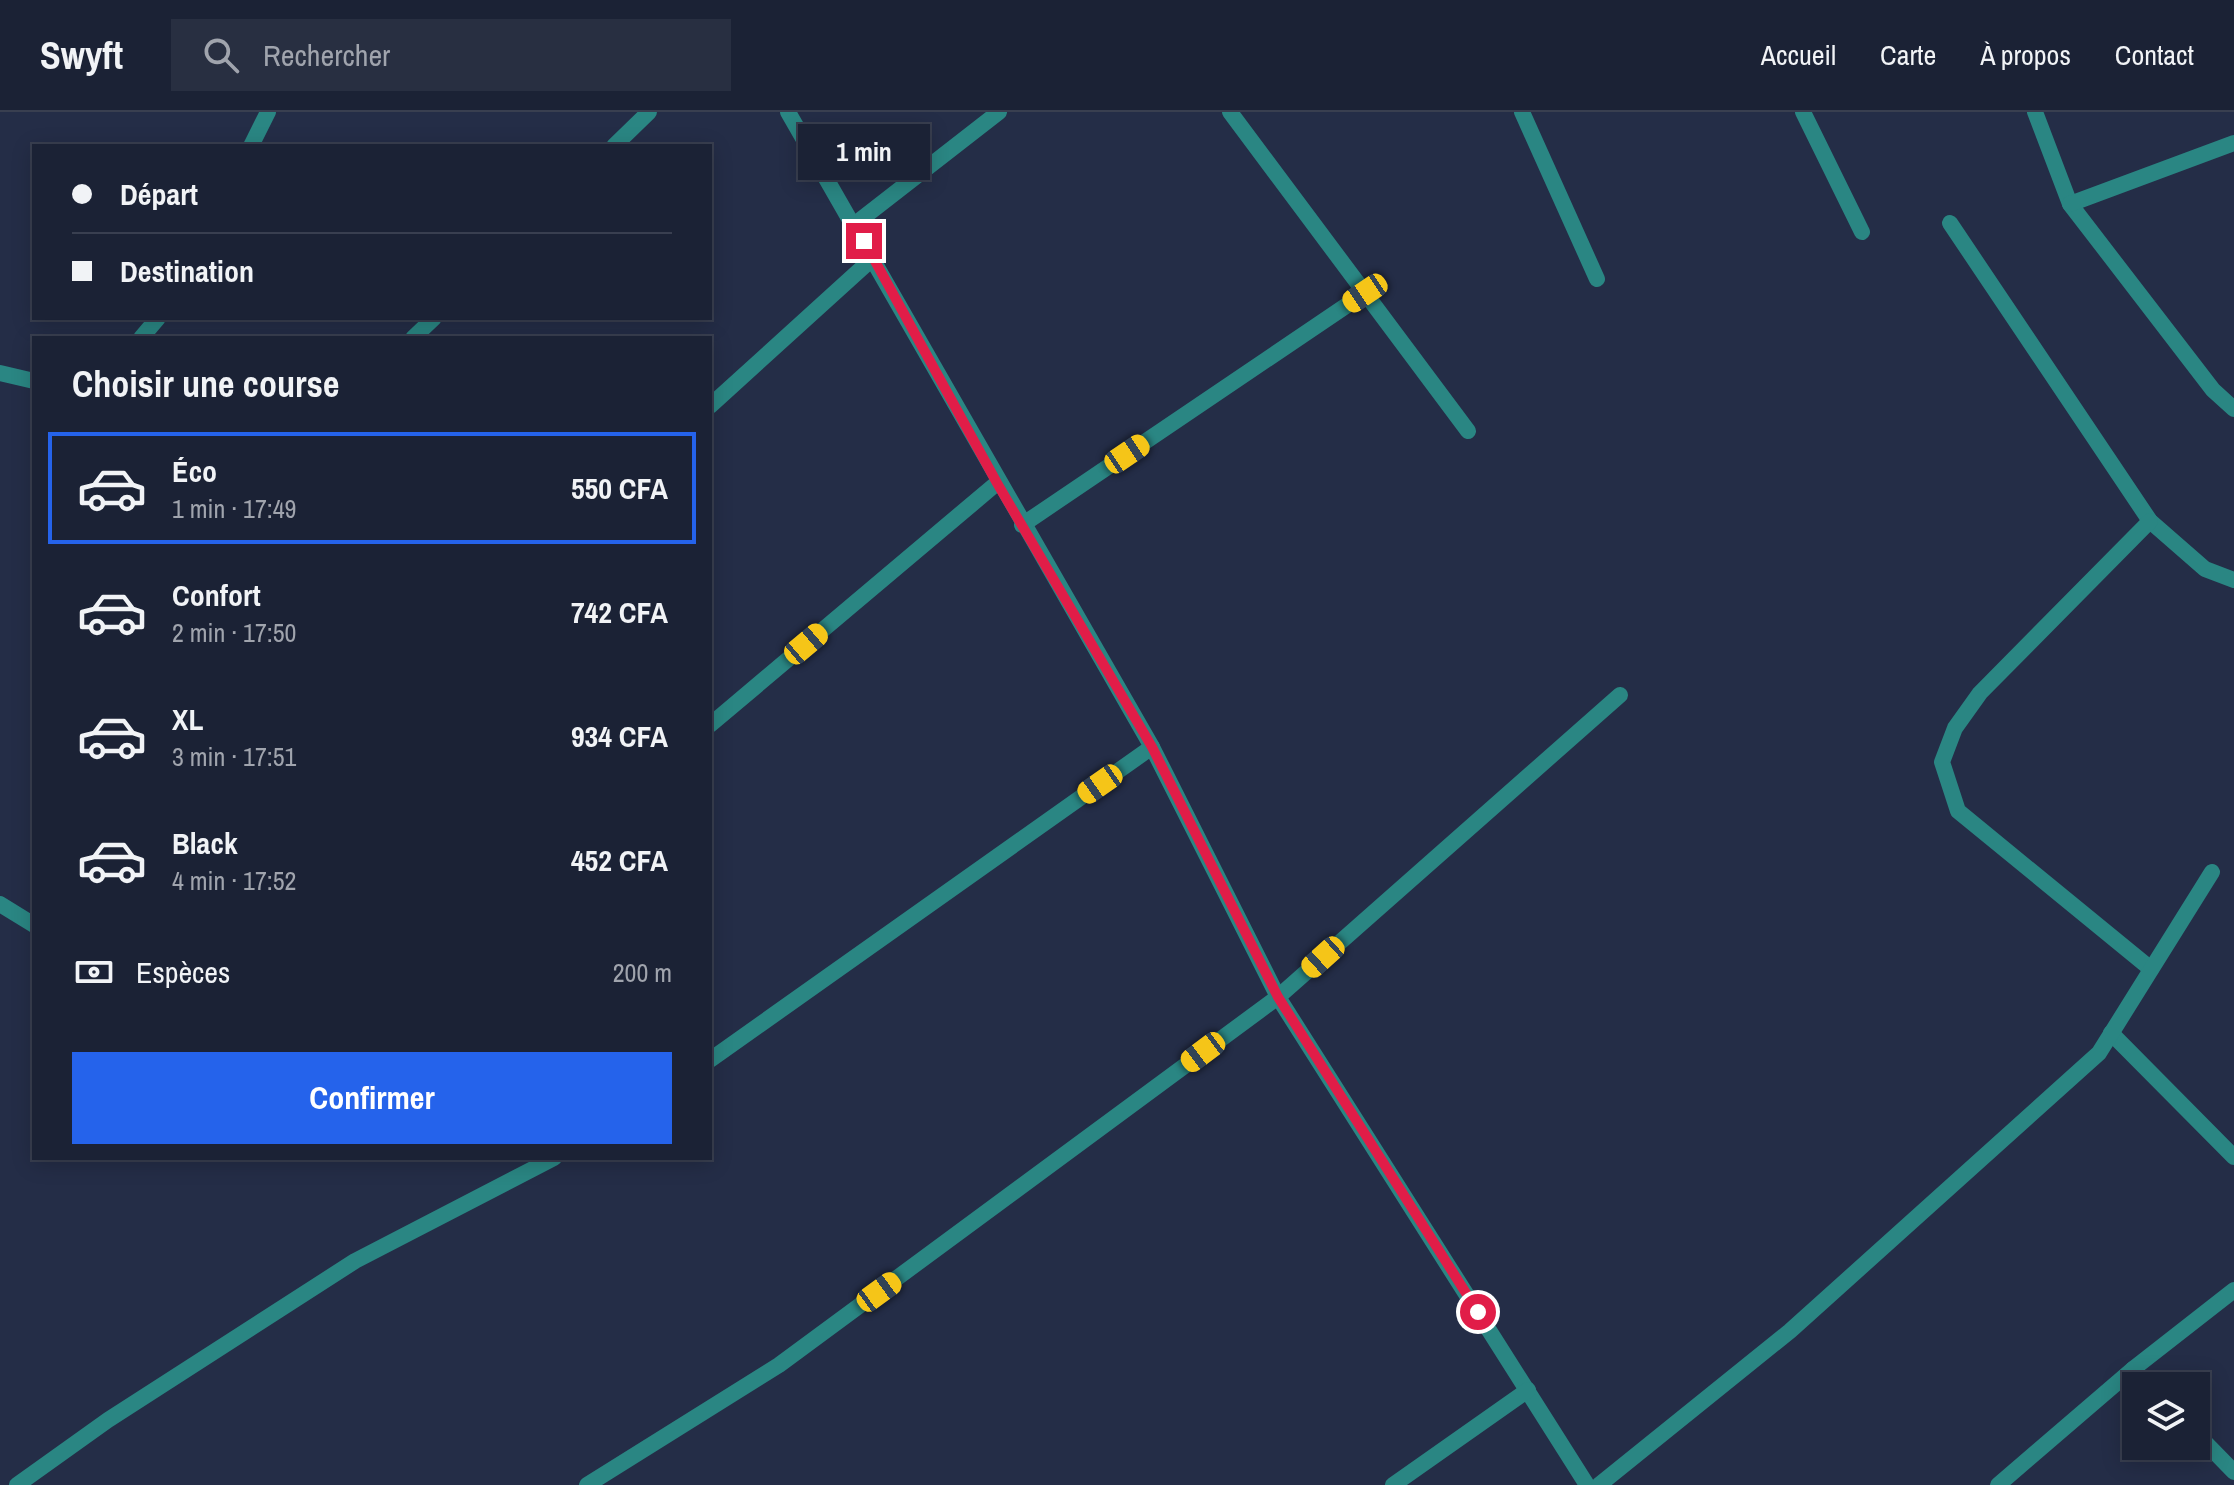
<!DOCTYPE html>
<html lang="fr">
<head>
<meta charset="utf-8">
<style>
  :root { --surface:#1b2235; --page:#282f41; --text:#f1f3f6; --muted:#a0a4ad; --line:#393f50; --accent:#2563eb }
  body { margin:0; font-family:"Archivo Narrow",sans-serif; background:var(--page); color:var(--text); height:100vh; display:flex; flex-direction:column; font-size:30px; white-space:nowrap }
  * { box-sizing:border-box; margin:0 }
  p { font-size:26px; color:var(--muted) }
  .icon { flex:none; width:44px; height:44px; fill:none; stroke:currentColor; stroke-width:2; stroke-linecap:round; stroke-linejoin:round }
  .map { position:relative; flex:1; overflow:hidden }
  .side { position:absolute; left:32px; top:224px; width:680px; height:824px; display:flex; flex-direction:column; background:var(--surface); border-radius:0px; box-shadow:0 4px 20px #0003,0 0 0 2px var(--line) }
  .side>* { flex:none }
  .guide { position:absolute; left:32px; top:32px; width:680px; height:176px; border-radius:0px; box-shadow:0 4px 20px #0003,0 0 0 2px var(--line); display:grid; align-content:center; height:176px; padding:0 40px; background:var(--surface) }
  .buttons { position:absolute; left:2122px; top:1260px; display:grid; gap:16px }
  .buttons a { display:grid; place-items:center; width:88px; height:88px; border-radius:0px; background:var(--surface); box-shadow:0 4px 20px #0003,0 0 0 2px var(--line); font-size:40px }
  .end { position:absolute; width:36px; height:36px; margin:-18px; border:10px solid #e11d48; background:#fff; box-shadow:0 0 0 4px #fff }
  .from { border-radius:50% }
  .bubble { position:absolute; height:56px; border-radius:0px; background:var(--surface); box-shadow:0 4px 20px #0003,0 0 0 2px var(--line); font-size:26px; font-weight:700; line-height:56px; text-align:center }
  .car { position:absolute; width:24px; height:48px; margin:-24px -12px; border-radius:10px; box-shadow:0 0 6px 2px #0007; background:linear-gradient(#f5c518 24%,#345 0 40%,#f5c518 0 76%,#345 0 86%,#f5c518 0) }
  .guide b { display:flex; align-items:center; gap:28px; height:76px; font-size:30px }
  .guide b+b { border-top:2px solid var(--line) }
  .guide i { width:20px; height:20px; background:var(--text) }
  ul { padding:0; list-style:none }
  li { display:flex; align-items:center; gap:24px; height:112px; margin:0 16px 12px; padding:0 24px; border:4px solid transparent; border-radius:0px }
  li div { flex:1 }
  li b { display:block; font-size:30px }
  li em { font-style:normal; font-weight:700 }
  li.on { border-color:var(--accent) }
  li>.icon { width:72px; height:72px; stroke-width:1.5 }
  h2 { padding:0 40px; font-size:36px; line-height:96px }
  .pay { display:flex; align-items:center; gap:20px; height:88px; padding:0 40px; font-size:30px }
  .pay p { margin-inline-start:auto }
  .action { display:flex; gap:16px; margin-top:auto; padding:16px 40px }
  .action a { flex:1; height:92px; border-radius:0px; background:var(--accent); color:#fff; font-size:32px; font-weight:700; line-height:92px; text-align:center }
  header { display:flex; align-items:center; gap:48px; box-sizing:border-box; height:112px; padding:0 40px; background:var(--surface); border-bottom:2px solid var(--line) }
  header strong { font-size:38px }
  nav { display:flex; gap:44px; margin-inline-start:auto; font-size:28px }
  .search { width:560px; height:72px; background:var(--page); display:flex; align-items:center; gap:20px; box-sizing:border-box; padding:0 28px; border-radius:0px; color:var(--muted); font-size:30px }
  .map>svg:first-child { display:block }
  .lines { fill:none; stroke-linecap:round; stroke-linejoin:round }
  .street { stroke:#2a8683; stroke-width:16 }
  .route { stroke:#e11d48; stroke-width:10 }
</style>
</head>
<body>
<header>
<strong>Swyft</strong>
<div class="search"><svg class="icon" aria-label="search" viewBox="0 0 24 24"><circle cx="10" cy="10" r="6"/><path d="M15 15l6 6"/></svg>Rechercher</div>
<nav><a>Accueil</a><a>Carte</a><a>À propos</a><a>Contact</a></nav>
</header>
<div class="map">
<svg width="2234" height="1373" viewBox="0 0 2234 1373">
  <rect width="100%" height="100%" fill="#242d47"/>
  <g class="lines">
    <!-- street -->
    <g class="street">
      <polyline points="788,0 1152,635 1278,885 1587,1373"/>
      <polyline points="1230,0 1468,319"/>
      <polyline points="1522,0 1597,167"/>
      <polyline points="1803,0 1862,120"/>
      <polyline points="2035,0 2070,92 2213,278 2234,297"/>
      <polyline points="251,34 268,0"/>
      <polyline points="614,34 649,0"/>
      <polyline points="2070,92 2234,31"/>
      <polyline points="1950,111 2150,409 2205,457 2234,468"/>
      <polyline points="855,112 999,0"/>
      <polyline points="141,226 158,206"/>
      <polyline points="413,226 434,206"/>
      <polyline points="0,261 34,269"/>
      <polyline points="710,294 873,146"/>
      <polyline points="2150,409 1980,581 1955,616 1942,650 1958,699 2151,857"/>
      <polyline points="1022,413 1365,181"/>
      <polyline points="710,613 997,371"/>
      <polyline points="0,792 34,813"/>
      <polyline points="2111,921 2234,1045"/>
      <polyline points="710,948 1152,635"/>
      <polyline points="2133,1257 2149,1274"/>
      <polyline points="2196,1321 2234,1360"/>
      <polyline points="17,1373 108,1308 355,1149 554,1046"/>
      <polyline points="587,1373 779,1253 1278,885 1620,583"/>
      <polyline points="1393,1373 1528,1278"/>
      <polyline points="1599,1373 1790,1219 2099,941 2212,760"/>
      <polyline points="1998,1373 2133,1257 2234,1178"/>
    </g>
  </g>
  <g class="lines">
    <!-- route -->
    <polyline class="route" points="864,129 997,371 1152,635 1278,885 1478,1200"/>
  </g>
</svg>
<div class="buttons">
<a><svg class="icon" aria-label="layers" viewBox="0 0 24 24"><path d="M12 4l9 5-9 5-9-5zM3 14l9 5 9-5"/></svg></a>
</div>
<i class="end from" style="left:1478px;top:1200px"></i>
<i class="end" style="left:864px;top:129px"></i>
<div class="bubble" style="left:798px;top:12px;width:132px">1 min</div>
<i class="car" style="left:1365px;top:181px;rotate:236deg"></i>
<i class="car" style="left:1127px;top:342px;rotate:56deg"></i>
<i class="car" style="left:806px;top:532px;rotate:50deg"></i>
<i class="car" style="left:1100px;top:672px;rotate:235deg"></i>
<i class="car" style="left:1323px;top:845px;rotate:228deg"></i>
<i class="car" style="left:1203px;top:940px;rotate:233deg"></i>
<i class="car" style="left:879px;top:1180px;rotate:54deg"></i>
<div class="guide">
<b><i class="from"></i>Départ</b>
<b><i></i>Destination</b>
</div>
<section class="side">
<h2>Choisir une course</h2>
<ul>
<li class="on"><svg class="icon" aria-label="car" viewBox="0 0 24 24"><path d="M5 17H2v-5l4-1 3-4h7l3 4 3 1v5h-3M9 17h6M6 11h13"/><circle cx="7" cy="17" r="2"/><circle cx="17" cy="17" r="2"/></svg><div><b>Éco</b><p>1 min · 17:49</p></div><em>550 CFA</em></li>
<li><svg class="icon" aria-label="car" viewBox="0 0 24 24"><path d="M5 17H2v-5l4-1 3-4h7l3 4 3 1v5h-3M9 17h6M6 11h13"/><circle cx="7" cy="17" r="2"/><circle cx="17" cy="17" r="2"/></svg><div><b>Confort</b><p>2 min · 17:50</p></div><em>742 CFA</em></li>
<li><svg class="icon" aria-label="car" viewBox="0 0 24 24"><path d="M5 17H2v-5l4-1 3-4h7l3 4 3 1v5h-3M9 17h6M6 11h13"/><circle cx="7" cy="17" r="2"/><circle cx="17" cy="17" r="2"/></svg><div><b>XL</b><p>3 min · 17:51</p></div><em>934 CFA</em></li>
<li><svg class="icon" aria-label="car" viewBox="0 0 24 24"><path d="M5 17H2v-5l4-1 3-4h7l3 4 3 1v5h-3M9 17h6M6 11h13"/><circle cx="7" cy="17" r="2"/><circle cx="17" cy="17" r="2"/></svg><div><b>Black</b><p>4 min · 17:52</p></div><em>452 CFA</em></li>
</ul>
<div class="pay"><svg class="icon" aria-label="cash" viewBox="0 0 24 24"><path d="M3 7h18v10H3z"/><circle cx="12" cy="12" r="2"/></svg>Espèces<p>200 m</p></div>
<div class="action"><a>Confirmer</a></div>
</section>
</div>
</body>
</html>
